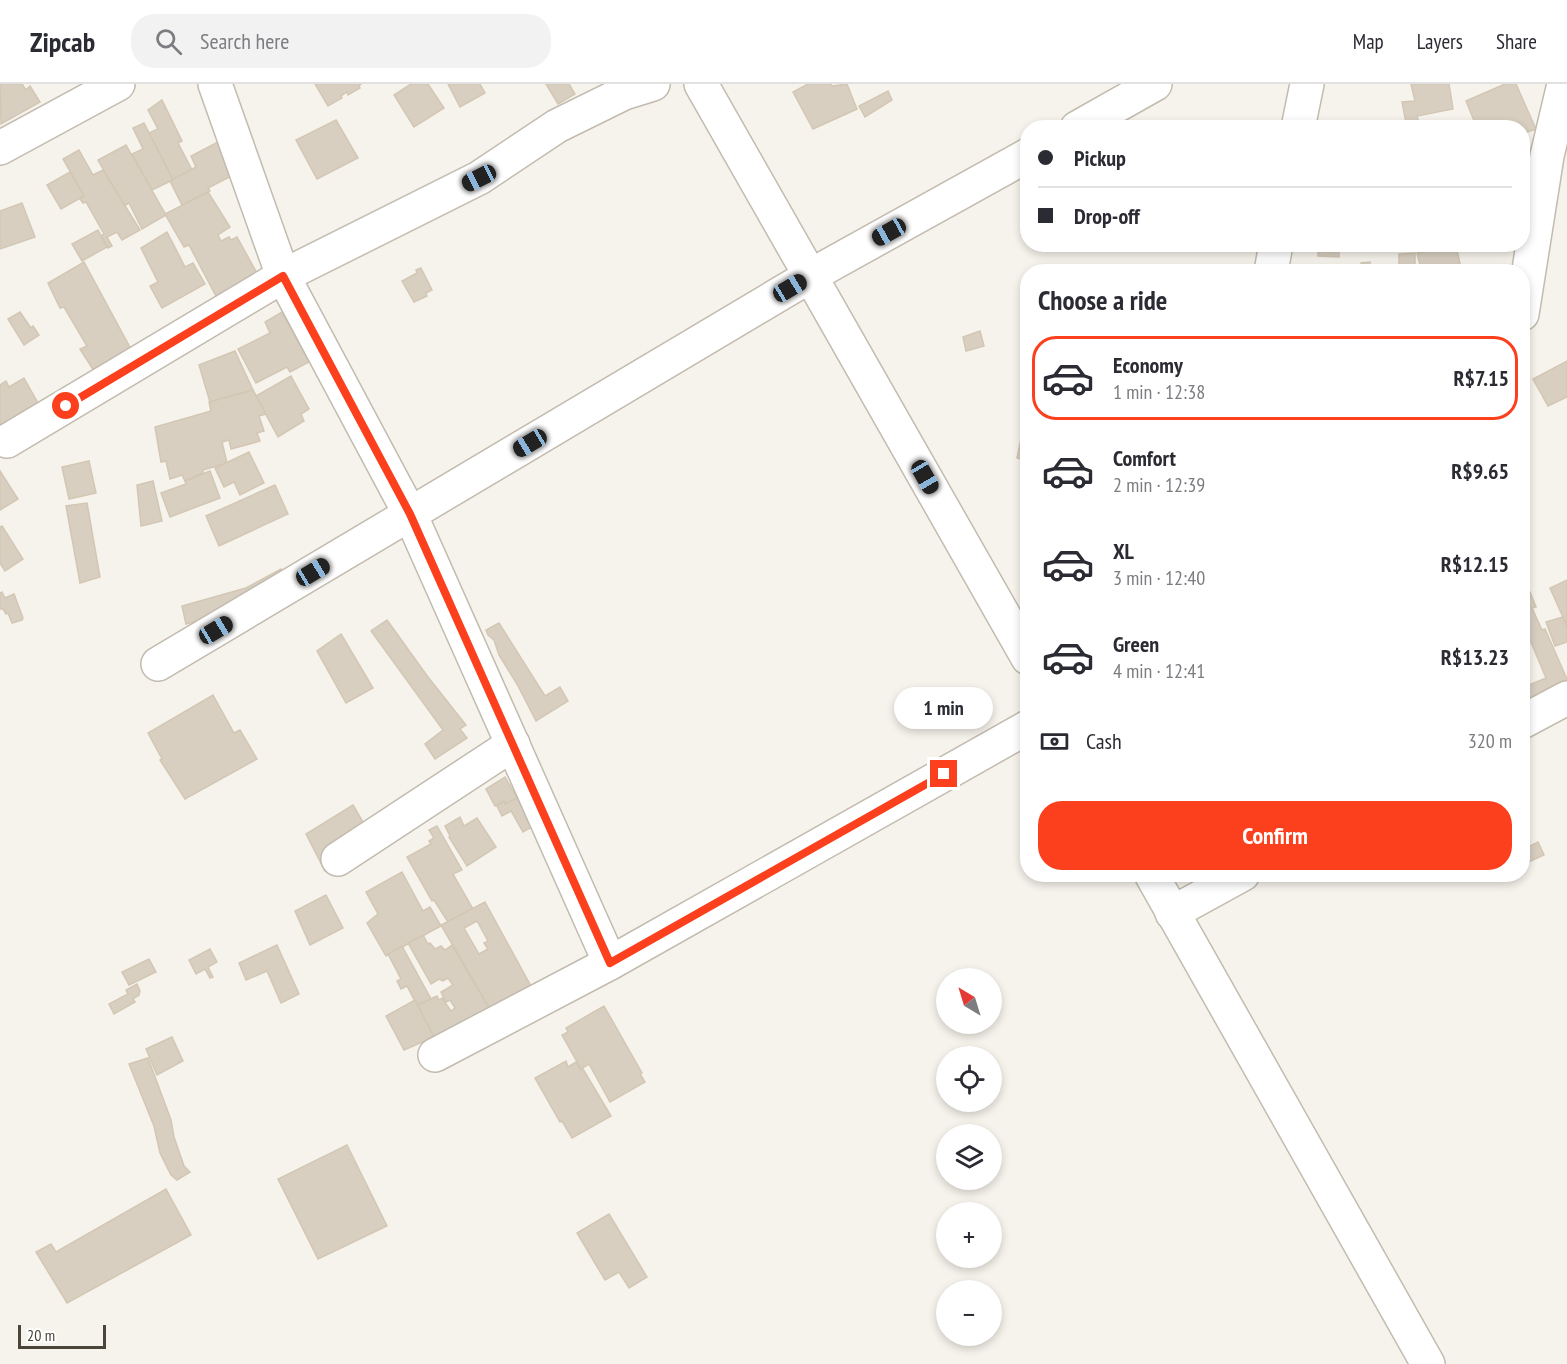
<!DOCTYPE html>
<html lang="en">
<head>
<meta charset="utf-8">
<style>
  :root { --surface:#fff; --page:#f2f2f3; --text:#2b2b33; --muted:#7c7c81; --line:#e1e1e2; --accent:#fc3f1d }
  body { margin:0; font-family:"PT Sans Narrow",sans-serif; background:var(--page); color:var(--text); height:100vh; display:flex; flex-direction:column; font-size:22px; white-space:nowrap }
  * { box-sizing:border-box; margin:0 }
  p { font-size:20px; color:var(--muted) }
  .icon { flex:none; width:33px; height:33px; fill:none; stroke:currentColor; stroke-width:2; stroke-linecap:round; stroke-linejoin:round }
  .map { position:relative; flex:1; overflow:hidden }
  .panel { position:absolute; left:1020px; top:180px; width:510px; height:618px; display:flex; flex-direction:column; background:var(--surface); border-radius:24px; box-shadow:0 3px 9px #0003 }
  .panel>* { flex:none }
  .top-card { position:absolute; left:1020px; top:36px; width:510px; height:132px; border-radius:24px; box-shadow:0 3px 9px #0003; display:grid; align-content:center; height:132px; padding:0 18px; background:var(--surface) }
  .needle { width:39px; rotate:322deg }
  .buttons { position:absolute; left:936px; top:884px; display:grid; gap:12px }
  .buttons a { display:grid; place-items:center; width:66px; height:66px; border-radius:50%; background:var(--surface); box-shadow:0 3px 9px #0003; font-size:30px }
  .scale { position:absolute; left:18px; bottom:15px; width:88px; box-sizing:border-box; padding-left:6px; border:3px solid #4b4439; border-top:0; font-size:16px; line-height:21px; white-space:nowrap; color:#4b4439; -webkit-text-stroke:4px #fff; paint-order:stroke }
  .end { position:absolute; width:27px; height:27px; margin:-14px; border:8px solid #fc3f1d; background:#fff; box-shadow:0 0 0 3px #fff }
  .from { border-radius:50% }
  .bubble { position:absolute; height:42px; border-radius:21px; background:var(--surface); box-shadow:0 3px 9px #0003; font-size:20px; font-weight:700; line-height:42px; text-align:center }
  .car { position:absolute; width:18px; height:36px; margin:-18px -9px; border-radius:8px; box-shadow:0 0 4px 2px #0007; background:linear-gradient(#222 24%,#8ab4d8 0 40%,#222 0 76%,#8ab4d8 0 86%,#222 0) }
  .top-card b { display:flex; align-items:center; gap:21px; height:57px; font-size:22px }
  .top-card b+b { border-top:2px solid var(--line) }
  .top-card i { width:15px; height:15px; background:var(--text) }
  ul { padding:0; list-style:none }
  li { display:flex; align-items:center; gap:18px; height:84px; margin:0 12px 9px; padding:0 6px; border:3px solid transparent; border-radius:24px }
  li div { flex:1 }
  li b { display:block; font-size:22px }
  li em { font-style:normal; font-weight:700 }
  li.current { border-color:var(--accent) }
  li>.icon { width:54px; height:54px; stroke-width:1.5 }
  h2 { padding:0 18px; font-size:27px; line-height:72px }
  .pay { display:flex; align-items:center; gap:15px; height:66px; padding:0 18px; font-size:22px }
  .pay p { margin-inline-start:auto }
  .cta { display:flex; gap:12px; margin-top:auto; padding:12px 18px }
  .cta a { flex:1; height:69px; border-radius:24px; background:var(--accent); color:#fff; font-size:24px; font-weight:700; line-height:69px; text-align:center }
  header { display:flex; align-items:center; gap:36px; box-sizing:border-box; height:84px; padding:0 30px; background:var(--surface); border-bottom:2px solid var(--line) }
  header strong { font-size:28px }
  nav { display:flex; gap:33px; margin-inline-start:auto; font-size:21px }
  .search { width:420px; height:54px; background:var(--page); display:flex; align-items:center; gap:15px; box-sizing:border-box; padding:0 21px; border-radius:24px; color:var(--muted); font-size:22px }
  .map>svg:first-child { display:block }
  .building { fill:#d8cfc1; stroke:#d3c7b4; stroke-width:1.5; fill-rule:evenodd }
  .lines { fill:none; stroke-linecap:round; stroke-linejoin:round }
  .street-casing { stroke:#c2bbae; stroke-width:36 }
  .street { stroke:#fff; stroke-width:33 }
  .route { stroke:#fc3f1d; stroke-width:8 }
</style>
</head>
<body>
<header>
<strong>Zipcab</strong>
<div class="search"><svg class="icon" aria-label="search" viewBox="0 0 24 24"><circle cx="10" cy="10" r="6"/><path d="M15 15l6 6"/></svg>Search here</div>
<nav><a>Map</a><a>Layers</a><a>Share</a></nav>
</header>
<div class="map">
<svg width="1567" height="1280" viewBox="0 0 1567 1280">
  <rect width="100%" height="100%" fill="#f6f3ec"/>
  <!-- building -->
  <g class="building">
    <polygon points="0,0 22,0 26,6 30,2 40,18 1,40"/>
    <polygon points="315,0 361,0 359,2 360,4 348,11 347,8 341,12 342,14 328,22"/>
    <polygon points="411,0 428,0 444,24 414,43 394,11"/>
    <polygon points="448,0 480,0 485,9 460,23"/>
    <polygon points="546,0 569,0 575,10 558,20"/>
    <polygon points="808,0 831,0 832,2 847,0 857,25 813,45 793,8"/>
    <polygon points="1411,0 1449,0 1453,25 1417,32 1420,43 1407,44 1402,18 1415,17"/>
    <polygon points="1505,0 1516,0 1536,45 1522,50 1522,44 1477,44 1466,17"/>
    <polygon points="888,7 892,16 865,33 859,22"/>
    <polygon points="162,16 182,57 178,59 192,86 173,96 149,49 158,45 148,26"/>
    <polygon points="336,36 358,74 317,95 296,56"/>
    <polygon points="1187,37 1219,43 1219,44 1186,44"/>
    <polygon points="144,39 173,96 152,106 132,70 143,65 133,44"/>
    <polygon points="220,57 241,87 208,104 210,107 182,121 170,97 196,83 191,72"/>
    <polygon points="126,61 166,131 142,145 129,119 124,122 98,76"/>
    <polygon points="79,66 93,91 103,86 140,146 122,156 117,148 107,153 112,162 108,164 101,152 104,150 86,118 83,119 80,115 84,112 63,75"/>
    <polygon points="70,88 84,112 61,125 47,101"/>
    <polygon points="208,108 230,143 218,151 221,157 229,153 231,156 237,153 258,191 217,214 189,161 184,163 165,130"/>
    <polygon points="22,119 35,153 0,165 0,127"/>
    <polygon points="98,146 107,163 82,177 72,160"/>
    <polygon points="167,148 185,183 193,179 205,200 162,224 150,202 158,198 141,164"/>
    <polygon points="1318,160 1394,160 1394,166 1339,166 1339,173 1318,172"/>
    <polygon points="1456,162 1462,188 1428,188 1427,185 1421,185 1417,169"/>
    <polygon points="1415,169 1415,188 1399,188 1399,170"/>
    <polygon points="84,178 132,267 94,287 80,265 87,262 64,223 60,224 48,199"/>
    <polygon points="1370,178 1370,188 1350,188 1362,186 1361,179"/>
    <polygon points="421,184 432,206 426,209 427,212 414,218 402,197 417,189 416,186"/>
    <polygon points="20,228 31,244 33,242 39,251 24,261 8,235"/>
    <polygon points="282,228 309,278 290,288 287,283 256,299 238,265 270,249 265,238"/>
    <polygon points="980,247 984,262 966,267 963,253"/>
    <polygon points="235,267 253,306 210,318 199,281"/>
    <polygon points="1567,277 1567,313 1548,322 1533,295"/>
    <polygon points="291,292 309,325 301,330 304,337 278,353 256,312"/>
    <polygon points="24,294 44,330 0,348 0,301 6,297 9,303"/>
    <polygon points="253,306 266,330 259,332 264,347 257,349 260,357 231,365 229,356 222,358 227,379 203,386 203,389 185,397 182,391 170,395 166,377 161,378 155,343 211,327 209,318"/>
    <polygon points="1022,350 1028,352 1028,377 1017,374"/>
    <polygon points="249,368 264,399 240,411 234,398 224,403 215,384"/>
    <polygon points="89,377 96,409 69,415 62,383"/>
    <polygon points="0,387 18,415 0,426"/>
    <polygon points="210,387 220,414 170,433 161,409 186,400 185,397"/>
    <polygon points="153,397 162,437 141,442 137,401"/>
    <polygon points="275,401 288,430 219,462 206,432"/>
    <polygon points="87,419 100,493 80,499 66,422"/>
    <polygon points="2,442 23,475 5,487 0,479 0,443"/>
    <polygon points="281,485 289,501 243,525 186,540 182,522 246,504"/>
    <polygon points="1567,496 1567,542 1550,504"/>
    <polygon points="2,508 5,514 14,510 23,534 22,536 12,539 8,529 6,530 3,525 0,525 0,509"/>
    <polygon points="1530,508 1536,523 1532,524 1542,546 1545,545 1567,595 1567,602 1526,625 1522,617 1522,604 1546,594 1530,556 1522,559 1522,511"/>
    <polygon points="1563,533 1567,544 1567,558 1555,562 1546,538"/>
    <polygon points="387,536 428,593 466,641 460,645 467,654 435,675 425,660 443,646 371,547"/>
    <polygon points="499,539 545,612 560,603 568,617 536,637 517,600 499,571 494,556 488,551 486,546"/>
    <polygon points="341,550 373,604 346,619 317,567"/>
    <polygon points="213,611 234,649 240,646 257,675 185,715 160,676 162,675 148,649"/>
    <polygon points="505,693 517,714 505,720 504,717 495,722 486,705"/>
    <polygon points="517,714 532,743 523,748 511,727 502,732 497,722 504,717 505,720"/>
    <polygon points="353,721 374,757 325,787 306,750"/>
    <polygon points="460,733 464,742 477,734 496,763 467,782 449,753 450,752 445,742"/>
    <polygon points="437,742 462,786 453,790 473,825 448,838 434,816 432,817 407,773 431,760 429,757 434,754 429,746"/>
    <polygon points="1538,758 1544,771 1522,781 1522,766"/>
    <polygon points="402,788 423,827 430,823 441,842 386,872 367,839 378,830 366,808"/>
    <polygon points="326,811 343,844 310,861 295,827"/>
    <path d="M 485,818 L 532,904 L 491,927 L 441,841 ZM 477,837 L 488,857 L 484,859 L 488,865 L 479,870 L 464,844 Z"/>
    <polygon points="423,851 428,860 430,859 435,865 441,862 445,866 452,861 491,927 437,960 417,921 437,912 439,916 442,914 451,927 455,924 450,916 446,918 441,908 453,901 448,894 443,897 439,895 431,900 408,859"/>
    <polygon points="277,861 299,910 281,919 267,887 246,896 239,879"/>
    <polygon points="402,862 431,915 417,921 407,902 401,905 397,897 401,895 388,870"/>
    <polygon points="210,865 217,878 208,883 213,893 210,894 205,885 196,890 189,876"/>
    <polygon points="149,875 156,888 129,901 122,888"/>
    <polygon points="137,900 140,907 139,911 133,915 135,918 114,930 109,920 128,910 126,906"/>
    <polygon points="415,916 434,953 404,966 386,932"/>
    <polygon points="604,922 642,989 640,990 645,998 610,1018 589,980 581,985 562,951 568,948 566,944"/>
    <polygon points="172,953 183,977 157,991 146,965"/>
    <polygon points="148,974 171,1036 174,1053 184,1082 190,1088 177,1096 171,1091 160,1069 154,1042 129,980"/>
    <polygon points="566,977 568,983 576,978 581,986 583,985 611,1032 572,1054 562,1037 560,1038 535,994"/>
    <polygon points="347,1061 387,1142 318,1175 278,1095"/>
    <polygon points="166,1105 191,1151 67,1219 36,1168 51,1160 56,1168"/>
    <polygon points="609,1130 647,1193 629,1204 619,1188 605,1196 577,1149"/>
  </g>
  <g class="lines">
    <!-- street casing -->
    <g class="street-casing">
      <g id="street">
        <polyline points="215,0 283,192 410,430 610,879"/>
        <polyline points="701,0 1028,574"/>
        <polyline points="1077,44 1155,0"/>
        <polyline points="1298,44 1307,0"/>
        <polyline points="0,64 118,0"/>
        <polyline points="1271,188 1276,160"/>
        <polyline points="1522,230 1547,72 1564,0"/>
        <polyline points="7,357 283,192 479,94 557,42 624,9 653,0"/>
        <polyline points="158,580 810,192 1028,71"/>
        <polyline points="1522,638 1567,614"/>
        <polyline points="338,775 513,660"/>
        <polyline points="1151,790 1428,1280"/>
        <polyline points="1172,829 1243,790"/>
        <polyline points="435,971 610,879 1028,643"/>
      </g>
    </g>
    <!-- street -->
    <use href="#street" class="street"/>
  </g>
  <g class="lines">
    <!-- route -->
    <polyline class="route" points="66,322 283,192 410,430 610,879 944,690"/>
  </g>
</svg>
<div class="buttons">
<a><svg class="needle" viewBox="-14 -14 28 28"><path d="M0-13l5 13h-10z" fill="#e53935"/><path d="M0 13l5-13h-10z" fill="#7c7c81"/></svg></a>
<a><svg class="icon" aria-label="locate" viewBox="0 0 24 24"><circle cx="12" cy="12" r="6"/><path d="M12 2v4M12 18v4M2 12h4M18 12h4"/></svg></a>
<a><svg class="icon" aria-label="layers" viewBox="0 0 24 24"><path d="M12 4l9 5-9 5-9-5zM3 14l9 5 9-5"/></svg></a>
<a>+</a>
<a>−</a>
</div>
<div class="scale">20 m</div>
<i class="end from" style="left:66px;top:322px"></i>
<i class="end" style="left:944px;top:690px"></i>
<div class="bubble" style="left:894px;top:603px;width:99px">1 min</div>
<i class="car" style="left:479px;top:94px;rotate:243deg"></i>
<i class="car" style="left:889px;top:148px;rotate:241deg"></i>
<i class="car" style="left:790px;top:204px;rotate:59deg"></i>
<i class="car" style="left:530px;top:359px;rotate:239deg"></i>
<i class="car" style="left:925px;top:393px;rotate:150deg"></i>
<i class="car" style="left:313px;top:488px;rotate:59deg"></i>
<i class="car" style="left:216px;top:546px;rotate:59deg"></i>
<div class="top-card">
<b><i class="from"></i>Pickup</b>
<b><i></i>Drop-off</b>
</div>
<section class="panel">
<h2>Choose a ride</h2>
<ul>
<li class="current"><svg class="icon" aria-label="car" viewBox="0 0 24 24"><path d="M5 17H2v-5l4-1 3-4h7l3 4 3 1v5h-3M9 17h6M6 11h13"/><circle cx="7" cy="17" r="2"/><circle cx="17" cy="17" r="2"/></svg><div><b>Economy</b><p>1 min · 12:38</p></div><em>R$7.15</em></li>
<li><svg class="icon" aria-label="car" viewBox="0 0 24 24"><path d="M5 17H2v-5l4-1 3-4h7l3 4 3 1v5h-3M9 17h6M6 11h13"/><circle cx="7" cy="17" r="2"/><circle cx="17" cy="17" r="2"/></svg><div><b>Comfort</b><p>2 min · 12:39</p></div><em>R$9.65</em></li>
<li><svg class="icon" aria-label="car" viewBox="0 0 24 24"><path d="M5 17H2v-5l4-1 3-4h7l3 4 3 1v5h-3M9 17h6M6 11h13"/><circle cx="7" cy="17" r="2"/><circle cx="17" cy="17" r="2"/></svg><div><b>XL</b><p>3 min · 12:40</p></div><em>R$12.15</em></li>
<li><svg class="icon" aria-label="car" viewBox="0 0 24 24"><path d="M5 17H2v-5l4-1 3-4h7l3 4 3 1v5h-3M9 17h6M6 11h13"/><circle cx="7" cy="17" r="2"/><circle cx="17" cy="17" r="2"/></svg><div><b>Green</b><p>4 min · 12:41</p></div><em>R$13.23</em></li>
</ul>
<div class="pay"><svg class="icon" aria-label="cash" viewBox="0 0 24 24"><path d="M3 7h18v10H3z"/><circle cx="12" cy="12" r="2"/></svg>Cash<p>320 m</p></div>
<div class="cta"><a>Confirm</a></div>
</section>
</div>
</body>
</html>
